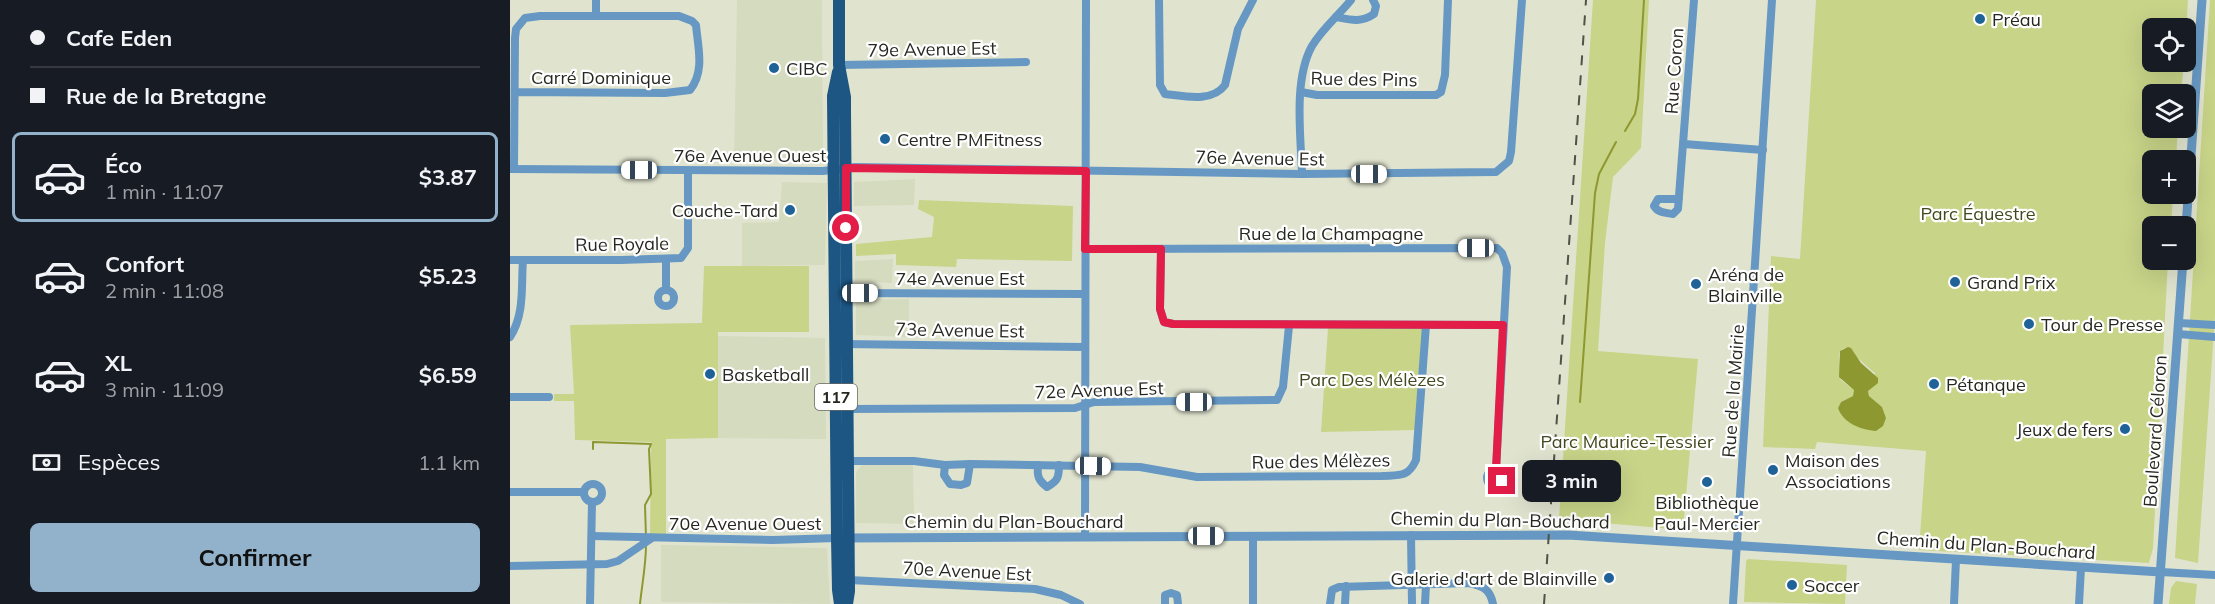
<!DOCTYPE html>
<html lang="fr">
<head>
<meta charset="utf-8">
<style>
  :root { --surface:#171b24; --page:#242831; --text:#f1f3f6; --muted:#9ea1a6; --line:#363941; --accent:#92b2cb }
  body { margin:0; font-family:Mulish,sans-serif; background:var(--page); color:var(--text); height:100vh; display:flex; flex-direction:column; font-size:22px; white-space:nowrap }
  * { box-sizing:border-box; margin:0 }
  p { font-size:20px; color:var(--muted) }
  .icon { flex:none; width:33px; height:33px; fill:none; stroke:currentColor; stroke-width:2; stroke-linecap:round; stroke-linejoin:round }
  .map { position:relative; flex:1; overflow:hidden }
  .details { display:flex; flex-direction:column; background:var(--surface); width:510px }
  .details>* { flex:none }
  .hud { display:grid; align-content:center; height:132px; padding:0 30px; background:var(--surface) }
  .buttons { position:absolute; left:1632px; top:18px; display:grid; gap:12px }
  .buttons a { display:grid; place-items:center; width:54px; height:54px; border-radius:9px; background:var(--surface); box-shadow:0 6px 24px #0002; font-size:30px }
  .end { position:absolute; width:27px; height:27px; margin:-14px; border:8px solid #e11d48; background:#fff; box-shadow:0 0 0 3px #fff }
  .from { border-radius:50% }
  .bubble { position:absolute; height:42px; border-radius:9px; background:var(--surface); box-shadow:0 6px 24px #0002; font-size:20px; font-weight:700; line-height:42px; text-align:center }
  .car { position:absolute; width:18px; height:36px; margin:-18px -9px; border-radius:8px; box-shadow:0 0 4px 2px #0007; background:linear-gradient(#fff 24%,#345 0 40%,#fff 0 76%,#345 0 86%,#fff 0) }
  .hud b { display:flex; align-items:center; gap:21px; height:57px; font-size:22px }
  .hud b+b { border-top:2px solid var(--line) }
  .hud i { width:15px; height:15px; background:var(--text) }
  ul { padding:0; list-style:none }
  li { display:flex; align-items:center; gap:18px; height:90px; margin:0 12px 9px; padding:0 18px; border:3px solid transparent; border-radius:9px }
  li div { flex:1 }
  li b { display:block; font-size:22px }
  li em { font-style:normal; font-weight:700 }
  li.on { border-color:var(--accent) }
  li>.icon { width:54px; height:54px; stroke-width:1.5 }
  .pay { display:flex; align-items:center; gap:15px; height:66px; padding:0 30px; font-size:22px }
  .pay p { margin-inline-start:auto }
  .action { display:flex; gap:12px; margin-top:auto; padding:12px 30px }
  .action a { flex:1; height:69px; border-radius:9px; background:var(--accent); color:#111; font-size:24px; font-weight:700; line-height:69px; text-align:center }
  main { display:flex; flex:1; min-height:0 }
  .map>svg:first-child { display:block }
  .built { fill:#d5dbbe }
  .green { fill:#c8d488; fill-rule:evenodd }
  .water { fill:#8d9830 }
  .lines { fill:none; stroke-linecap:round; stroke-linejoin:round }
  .stream { stroke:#8d9830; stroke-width:2 }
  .minor { stroke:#6798c3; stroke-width:8 }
  .tertiary { stroke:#6798c3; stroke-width:9 }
  .primary { stroke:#1d5683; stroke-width:12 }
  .rail { stroke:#505247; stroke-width:2; stroke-dasharray:10 10; stroke-linecap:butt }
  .route { stroke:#e11d48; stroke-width:8 }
  .poi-dot { fill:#1e6297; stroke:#fff; stroke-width:2 }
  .labels { text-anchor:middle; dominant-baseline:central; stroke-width:4.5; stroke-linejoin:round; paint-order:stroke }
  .shield { fill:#fff; stroke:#676863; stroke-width:1.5 }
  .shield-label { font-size:16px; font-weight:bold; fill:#262820 }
  .poi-label { font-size:18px; fill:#262820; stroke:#fff; text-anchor:start }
  .street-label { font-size:18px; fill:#262820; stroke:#fff }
  .park-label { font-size:18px; fill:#43481f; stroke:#fff }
</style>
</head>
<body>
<main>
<section class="details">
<div class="hud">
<b><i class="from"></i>Cafe Eden</b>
<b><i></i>Rue de la Bretagne</b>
</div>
<ul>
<li class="on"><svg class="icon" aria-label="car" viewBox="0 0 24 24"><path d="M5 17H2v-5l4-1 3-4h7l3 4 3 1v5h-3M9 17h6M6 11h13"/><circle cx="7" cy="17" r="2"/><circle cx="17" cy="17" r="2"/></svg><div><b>Éco</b><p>1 min · 11:07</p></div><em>$3.87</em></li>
<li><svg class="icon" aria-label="car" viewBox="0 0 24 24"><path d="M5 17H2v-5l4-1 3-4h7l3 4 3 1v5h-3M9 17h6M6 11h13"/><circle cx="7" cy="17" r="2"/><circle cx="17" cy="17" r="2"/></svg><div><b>Confort</b><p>2 min · 11:08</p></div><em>$5.23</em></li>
<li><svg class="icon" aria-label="car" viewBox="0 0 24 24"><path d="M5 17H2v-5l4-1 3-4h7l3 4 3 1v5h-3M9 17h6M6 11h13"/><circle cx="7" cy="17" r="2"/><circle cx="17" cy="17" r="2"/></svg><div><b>XL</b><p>3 min · 11:09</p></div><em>$6.59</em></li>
</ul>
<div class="pay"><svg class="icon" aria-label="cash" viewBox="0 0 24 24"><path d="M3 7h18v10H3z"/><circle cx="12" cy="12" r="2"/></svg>Espèces<p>1.1 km</p></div>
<div class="action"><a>Confirmer</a></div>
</section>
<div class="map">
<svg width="1705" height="604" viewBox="0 0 1705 604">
  <rect width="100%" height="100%" fill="#e0e4cf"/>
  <!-- built -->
  <g class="built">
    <polygon points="227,0 312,0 313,157 224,159"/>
    <polygon points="405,179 404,205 344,206 344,182"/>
    <polygon points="272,182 317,183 315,265 232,266 232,223 269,222"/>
    <polygon points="383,259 382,283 345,281 345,261"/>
    <polygon points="399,299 399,337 346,335 346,300"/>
    <polygon points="208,336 315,338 316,439 208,438"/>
    <polygon points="352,465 403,465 404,524 346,523 346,472"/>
    <polygon points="151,545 317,548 320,604 151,602"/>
  </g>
  <!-- green -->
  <g class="green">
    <polygon points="1083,0 1139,0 1131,148 1103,177 1095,243 1088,351 1188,359 1173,530 1049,519"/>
    <path d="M 1306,0 L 1678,0 L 1676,36 L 1676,28 L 1642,28 L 1642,62 L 1674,62 L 1671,94 L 1642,94 L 1642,128 L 1668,128 L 1666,160 L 1642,160 L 1642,194 L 1663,194 L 1661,226 L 1642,226 L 1642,260 L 1658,260 L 1643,548 L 1639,563 L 1409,550 L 1416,451 L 1307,442 L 1305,449 L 1253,447 L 1261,256 L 1290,259 ZM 1334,348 C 1346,354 1354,365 1365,373 L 1358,391 L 1359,396 L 1372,407 L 1376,418 L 1366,431 C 1348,429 1339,422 1328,408 L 1331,402 L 1343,396 L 1344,390 L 1331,380 L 1329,355 L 1330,351 Z"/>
    <polygon points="1700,0 1705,0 1705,316 1688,563 1665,558"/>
    <polygon points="409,200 563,206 562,261 447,259 446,267 386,265 386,254 346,256 346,244 422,237 424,217 408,209"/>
    <polygon points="194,266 299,266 299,332 208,332 208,438 156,439 156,537 140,537 141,442 65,440 64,401 44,401 44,394 64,394 60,325 192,323"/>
    <polygon points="818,328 914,328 906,430 811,432"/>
    <polygon points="1238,559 1337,565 1335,604 1234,602 1236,561"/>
    <polygon points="1666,581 1687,584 1685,604 1659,604 1661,588"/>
  </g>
  <!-- water -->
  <path class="water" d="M 1338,347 L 1341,348 L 1351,363 L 1368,378 L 1368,383 L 1358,391 L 1359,396 L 1372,407 L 1376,418 L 1373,426 L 1366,431 C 1351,430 1333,423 1328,408 L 1331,402 L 1343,396 L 1344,390 L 1329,377 L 1330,351 Z"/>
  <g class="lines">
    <!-- stream -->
    <g class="stream">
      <polyline points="1115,131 1125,114 1128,99 1134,0"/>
      <polyline points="1070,402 1085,193 1089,174 1106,142"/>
      <polyline points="83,449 83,442 141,444 139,449 141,494 135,505 136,537"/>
      <path d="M 130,604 C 132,584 136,565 136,545"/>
    </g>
    <!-- minor -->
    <g class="minor">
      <path d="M 649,0 L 650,85 L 655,94 C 674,96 702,103 715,85 L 728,29 L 743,0"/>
      <polyline points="86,16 86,0"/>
      <path d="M 826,17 C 841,20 851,23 864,14 L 866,6 L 863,0"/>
      <polyline points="329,65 516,62"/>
      <polyline points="791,92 807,95 926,95 931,92 935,75 938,0"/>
      <polyline points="1174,144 1253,150"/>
      <path d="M 4,168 L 5,38 L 6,29 L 15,18 L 30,16 L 169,16 L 182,21 L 186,25 C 188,48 195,71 180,90 L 155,93 L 6,92"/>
      <polyline points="0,169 313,171 345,167 792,174 986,172 999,161 1001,152 1012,0"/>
      <path d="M 792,174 C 791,137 783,80 802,46 C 812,29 829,15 841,0"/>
      <path d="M 1169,199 L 1148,199 L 1144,206 C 1148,213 1156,213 1163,214 L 1168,209 L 1184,0"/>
      <polyline points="575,249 987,248 992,253 997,267 986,470"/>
      <polyline points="651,249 650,309 654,322 663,324 993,325"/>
      <polyline points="0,260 111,260 171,258 178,248 178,171"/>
      <circle cx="156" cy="298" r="8"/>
      <polyline points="156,290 156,260"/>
      <polyline points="333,293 575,294"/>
      <polyline points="1669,323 1705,325"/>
      <polyline points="1668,334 1705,337"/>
      <path d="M 0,337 C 15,314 11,286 13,260"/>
      <polyline points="333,344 574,347"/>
      <polyline points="0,397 39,397"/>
      <polyline points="337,409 565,408 584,402 767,400 773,387 779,326"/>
      <path d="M 338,461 L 404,461 L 435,465 L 460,464 L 630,467 L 687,477 L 872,476 C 889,475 898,478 906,460 L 916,325"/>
      <polyline points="435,465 434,475 440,484 451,485 457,483 460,464"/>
      <path d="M 528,465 C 527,476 528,480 537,487 C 548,481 549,477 549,465"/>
      <circle cx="985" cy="478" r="8"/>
      <circle cx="83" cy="493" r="9"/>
      <polyline points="0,492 74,492"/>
      <polyline points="901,535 902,604"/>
      <polyline points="82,536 263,540 327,538"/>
      <polyline points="575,537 576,0"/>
      <polyline points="0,566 97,564 108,561 142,538"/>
      <polyline points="1651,572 1705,575"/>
      <polyline points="339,580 525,589 551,595 570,604"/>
      <polyline points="80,604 82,502"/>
      <polyline points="655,604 655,595 661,593 667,595 668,604"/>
      <polyline points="743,604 743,536"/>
      <path d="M 820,604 L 822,590 L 829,587 L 959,583 C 973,586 980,589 983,604"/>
      <polyline points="835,604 836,586"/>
      <polyline points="915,604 916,585"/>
      <polyline points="1223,604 1262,0"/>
      <polyline points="1444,604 1446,560"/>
      <polyline points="1569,604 1571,568"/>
    </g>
    <!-- tertiary -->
    <g class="tertiary">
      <polyline points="1676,227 1692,0"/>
      <polyline points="335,538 1058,535 1651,572"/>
      <polyline points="1648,604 1673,260"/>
    </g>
    <!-- primary -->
    <g class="primary">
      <polyline points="329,0 329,65 335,97 335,111 339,591 337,604"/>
      <polyline points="328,72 323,96 327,538 328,590 330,604"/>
    </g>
    <!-- rail -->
    <polyline class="rail" points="1034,604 1076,0"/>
  </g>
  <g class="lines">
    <!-- route -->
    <polyline class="route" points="336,228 336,168 576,171 575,249 651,249 650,309 654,322 663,324 993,325 986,470 992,474 992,481"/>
  </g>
  <!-- markers -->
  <g class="poi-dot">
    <circle cx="1470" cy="19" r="6"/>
    <circle cx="264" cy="68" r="6"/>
    <circle cx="375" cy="139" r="6"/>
    <circle cx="280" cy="210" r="6"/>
    <circle cx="1445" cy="282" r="6"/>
    <circle cx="1186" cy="284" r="6"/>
    <circle cx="1519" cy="324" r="6"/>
    <circle cx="200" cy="374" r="6"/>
    <circle cx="1424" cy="384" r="6"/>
    <circle cx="1615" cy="429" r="6"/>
    <circle cx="1263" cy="470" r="6"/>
    <circle cx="1197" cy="482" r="6"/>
    <circle cx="1099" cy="578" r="6"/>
    <circle cx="1282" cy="585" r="6"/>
  </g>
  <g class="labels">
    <!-- shield labels -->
    <rect class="shield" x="305" y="384" width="42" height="26" rx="4.5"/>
    <g class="shield-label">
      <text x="326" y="397">117</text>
    </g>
    <!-- poi labels -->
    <g class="poi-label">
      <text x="1482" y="19">Préau</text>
      <text x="276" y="68">CIBC</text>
      <text x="387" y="139">Centre PMFitness</text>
      <text x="268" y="210" text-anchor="end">Couche-Tard</text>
      <text x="1198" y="274">Aréna de<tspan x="1198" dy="21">Blainville</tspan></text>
      <text x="1457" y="282">Grand Prix</text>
      <text x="1531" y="324">Tour de Presse</text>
      <text x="212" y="374">Basketball</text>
      <text x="1436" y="384">Pétanque</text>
      <text x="1603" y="429" text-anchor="end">Jeux de fers</text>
      <text x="1275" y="460">Maison des<tspan x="1275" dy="21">Associations</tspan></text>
      <text x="1197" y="502" text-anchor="middle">Bibliothèque<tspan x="1197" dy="21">Paul-Mercier</tspan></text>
      <text x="1087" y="578" text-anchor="end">Galerie d'art de Blainville</text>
      <text x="1294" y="585">Soccer</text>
    </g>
    <!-- street labels -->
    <g class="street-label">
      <text transform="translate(422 49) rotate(-1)">79e Avenue Est</text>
      <text transform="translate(1164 71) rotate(-86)">Rue Coron</text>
      <text x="91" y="77">Carré Dominique</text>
      <text transform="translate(854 79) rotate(1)">Rue des Pins</text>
      <text x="240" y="155">76e Avenue Ouest</text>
      <text transform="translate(750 158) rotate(1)">76e Avenue Est</text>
      <text x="821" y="233">Rue de la Champagne</text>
      <text transform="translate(112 244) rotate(-1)">Rue Royale</text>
      <text x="450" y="278">74e Avenue Est</text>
      <text transform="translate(450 330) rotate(1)">73e Avenue Est</text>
      <text transform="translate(589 390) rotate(-2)">72e Avenue Est</text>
      <text transform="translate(1223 391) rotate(-86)">Rue de la Mairie</text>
      <text transform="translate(1645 431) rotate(-86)">Boulevard Céloron</text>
      <text transform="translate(811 461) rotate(-1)">Rue des Mélèzes</text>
      <text transform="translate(990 520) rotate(1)">Chemin du Plan-Bouchard</text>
      <text x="504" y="521">Chemin du Plan-Bouchard</text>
      <text x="235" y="523">70e Avenue Ouest</text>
      <text transform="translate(1476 545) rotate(4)">Chemin du Plan-Bouchard</text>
      <text transform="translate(457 571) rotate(3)">70e Avenue Est</text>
    </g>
    <!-- park labels -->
    <g class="park-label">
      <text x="1468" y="213">Parc Équestre</text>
      <text x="862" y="379">Parc Des Mélèzes</text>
      <text x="1117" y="441">Parc Maurice-Tessier</text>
    </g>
  </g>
</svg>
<div class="buttons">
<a><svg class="icon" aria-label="locate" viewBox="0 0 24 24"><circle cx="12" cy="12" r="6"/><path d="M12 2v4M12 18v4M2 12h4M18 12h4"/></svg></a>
<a><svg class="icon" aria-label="layers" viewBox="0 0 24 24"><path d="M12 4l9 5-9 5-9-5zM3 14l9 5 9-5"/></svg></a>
<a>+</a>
<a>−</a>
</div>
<i class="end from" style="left:336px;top:228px"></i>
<i class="end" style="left:992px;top:481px"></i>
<div class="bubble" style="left:1012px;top:460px;width:99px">3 min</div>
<i class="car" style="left:129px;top:170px;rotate:270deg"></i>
<i class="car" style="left:859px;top:174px;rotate:90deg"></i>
<i class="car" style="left:966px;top:248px;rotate:270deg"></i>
<i class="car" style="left:350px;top:293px;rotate:90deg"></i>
<i class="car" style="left:684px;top:402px;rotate:270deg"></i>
<i class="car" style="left:583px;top:466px;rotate:91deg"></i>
<i class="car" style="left:696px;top:536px;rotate:90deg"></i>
</div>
</main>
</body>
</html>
